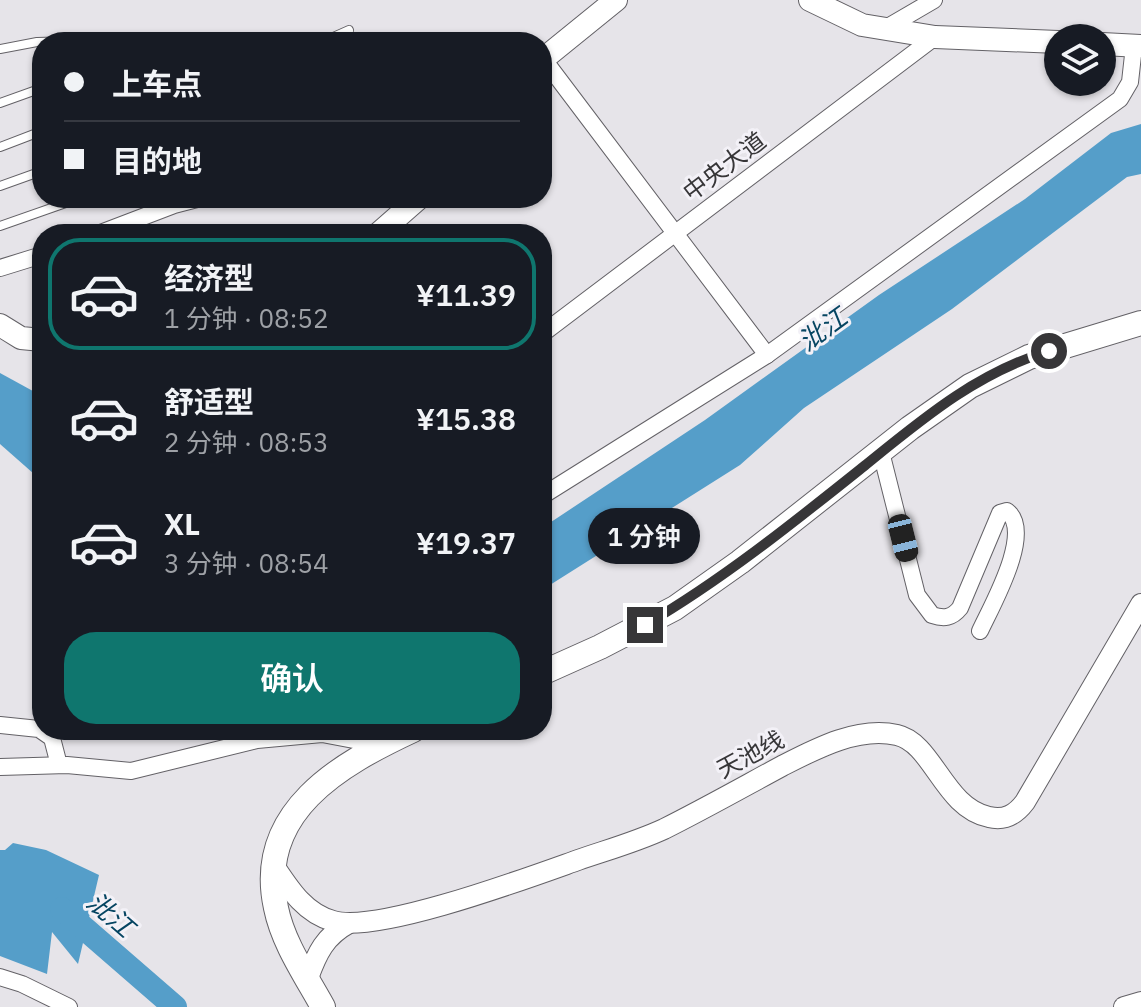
<!DOCTYPE html>
<html lang="zh">
<head>
<meta charset="utf-8">
<style>
  :root { --surface:#171b24; --page:#242831; --text:#f1f3f6; --muted:#9ea1a6; --line:#363941; --accent:#0f766e }
  body { margin:0; font-family:"IBM Plex Sans","Noto Sans SC",sans-serif; background:var(--page); color:var(--text); height:100vh; display:flex; flex-direction:column; font-size:30px; white-space:nowrap }
  * { box-sizing:border-box; margin:0 }
  p { font-size:26px; color:var(--muted) }
  .icon { flex:none; width:44px; height:44px; fill:none; stroke:currentColor; stroke-width:2; stroke-linecap:round; stroke-linejoin:round }
  .map { position:relative; flex:1; overflow:hidden }
  .side { position:absolute; left:32px; top:224px; width:520px; height:516px; display:flex; flex-direction:column; background:var(--surface); border-radius:32px; box-shadow:0 2px 6px #0004 }
  .side>* { flex:none }
  .banner { position:absolute; left:32px; top:32px; width:520px; height:176px; border-radius:32px; box-shadow:0 2px 6px #0004; display:grid; align-content:center; height:176px; padding:0 32px; background:var(--surface) }
  .buttons { position:absolute; left:1044px; top:24px; display:grid; gap:16px }
  .buttons a { display:grid; place-items:center; width:72px; height:72px; border-radius:50%; background:var(--surface); box-shadow:0 2px 6px #0004; font-size:40px }
  .end { position:absolute; width:36px; height:36px; margin:-18px; border:10px solid #373638; background:#fff; box-shadow:0 0 0 4px #fff }
  .from { border-radius:50% }
  .bubble { position:absolute; height:56px; border-radius:28px; background:var(--surface); box-shadow:0 2px 6px #0004; font-size:26px; font-weight:600; line-height:56px; text-align:center }
  .car { position:absolute; width:24px; height:48px; margin:-24px -12px; border-radius:10px; box-shadow:0 0 6px 2px #0007; background:linear-gradient(#222 24%,#8ab4d8 0 40%,#222 0 76%,#8ab4d8 0 86%,#222 0) }
  .banner b { display:flex; align-items:center; gap:28px; height:76px; font-size:30px }
  .banner b+b { border-top:2px solid var(--line) }
  .banner i { width:20px; height:20px; background:var(--text) }
  ul { padding:14px 0 0; list-style:none }
  li { display:flex; align-items:center; gap:24px; height:112px; margin:0 16px 12px; padding:0 16px; border:4px solid transparent; border-radius:32px }
  li div { flex:1 }
  li b { display:block; font-size:30px }
  li em { font-style:normal; font-weight:600 }
  li.current { border-color:var(--accent) }
  li>.icon { width:72px; height:72px; stroke-width:1.5 }
  .button { display:flex; gap:16px; margin-top:auto; padding:16px 32px }
  .button a { flex:1; height:92px; border-radius:32px; background:var(--accent); color:#fff; font-size:32px; font-weight:600; line-height:92px; text-align:center }
  .map>svg:first-child { display:block }
  .water { fill:#559ec9 }
  .lines { fill:none; stroke-linecap:round; stroke-linejoin:round }
  .river { stroke:#559ec9; stroke-width:24 }
  .service-casing { stroke:#636166; stroke-width:10 }
  .minor-casing { stroke:#636166; stroke-width:18 }
  .tertiary-casing { stroke:#636166; stroke-width:22 }
  .secondary-casing { stroke:#636166; stroke-width:24 }
  .primary-casing { stroke:#636166; stroke-width:26 }
  .service { stroke:#fff; stroke-width:8 }
  .minor { stroke:#fff; stroke-width:16 }
  .tertiary { stroke:#fff; stroke-width:20 }
  .secondary { stroke:#fff; stroke-width:22 }
  .primary { stroke:#fff; stroke-width:24 }
  .route { stroke:#373638; stroke-width:10 }
  .labels { text-anchor:middle; dominant-baseline:central; stroke-width:6; stroke-linejoin:round; paint-order:stroke }
  .street-label { font-size:24px; fill:#373638; stroke:#f3f1f7 }
  .water-label { font-size:26px; font-style:italic; fill:#064562; stroke:#f3f1f7 }
</style>
</head>
<body>
<div class="map">
<svg width="1141" height="1007" viewBox="0 0 1141 1007">
  <rect width="100%" height="100%" fill="#e6e4e9"/>
  <!-- water -->
  <g class="water">
    <polygon points="1141,124 1141,174 1127,177 952,309 804,408 740,465 542,590 542,528 705,420 879,295 1025,199 1111,133"/>
    <polygon points="0,373 42,396 42,481 0,444"/>
    <polygon points="13,843 46,850 99,875 78,964 52,932 47,974 0,956 0,850 5,850"/>
  </g>
  <g class="lines">
    <!-- river -->
    <polyline class="river" points="62,909 175,1007"/>
    <!-- service casing -->
    <g class="service-casing">
      <g id="service">
        <polyline points="322,42 349,30"/>
        <polyline points="0,49 37,42 108,40 117,42"/>
        <polyline points="0,103 42,88"/>
        <polyline points="0,147 42,131"/>
        <polyline points="0,186 42,171"/>
        <polyline points="0,226 80,198"/>
      </g>
    </g>
    <!-- minor casing -->
    <g class="minor-casing">
      <g id="minor">
        <polyline points="886,28 934,0"/>
        <polyline points="542,57 767,355"/>
        <polyline points="98,234 174,205 201,198"/>
        <polyline points="0,268 42,255"/>
        <polyline points="542,334 935,37"/>
        <path d="M 881,452 L 917,595 L 932,615 C 944,619 952,618 960,608 L 1000,513 L 1007,511 C 1034,532 992,605 980,631"/>
        <polyline points="542,496 767,355 1120,99 1130,82 1134,46"/>
        <polyline points="0,725 39,729 52,738 59,765"/>
        <polyline points="0,767 67,765 131,771 257,740 322,734 380,745"/>
        <polyline points="0,977 22,984 69,1007"/>
      </g>
    </g>
    <!-- tertiary casing -->
    <g class="tertiary-casing">
      <g id="tertiary">
        <path d="M 273,864 C 289,888 304,913 333,921 C 377,934 530,877 578,860 C 607,850 636,842 664,829 C 704,809 743,787 782,766 C 815,749 858,726 897,735 C 933,743 944,808 989,817 C 1005,821 1016,814 1025,802 L 1141,604"/>
        <path d="M 308,978 C 317,953 325,936 349,923"/>
        <polyline points="1124,1007 1141,1002"/>
      </g>
    </g>
    <!-- secondary casing -->
    <g class="secondary-casing">
      <g id="secondary">
        <polyline points="810,0 862,25 935,37 1058,42"/>
        <polyline points="1102,44 1141,46"/>
        <polyline points="542,60 616,0"/>
        <polyline points="378,234 419,198"/>
        <polyline points="0,325 21,338 42,340"/>
      </g>
    </g>
    <!-- primary casing -->
    <g class="primary-casing">
      <g id="primary">
        <polyline points="542,673 600,647 675,608 740,562 910,428 970,386 1029,357 1141,323"/>
        <path d="M 323,1007 C 306,976 283,943 276,908 C 255,812 340,764 413,730"/>
      </g>
    </g>
    <!-- service -->
    <use href="#service" class="service"/>
    <!-- minor -->
    <use href="#minor" class="minor"/>
    <!-- tertiary -->
    <use href="#tertiary" class="tertiary"/>
    <!-- secondary -->
    <use href="#secondary" class="secondary"/>
    <!-- primary -->
    <use href="#primary" class="primary"/>
  </g>
  <g class="lines">
    <!-- route -->
    <path class="route" d="M 645,625 C 722,580 793,523 863,467 C 921,420 976,373 1049,351"/>
  </g>
  <g class="labels">
    <!-- street labels -->
    <g class="street-label">
      <text transform="translate(724 166) rotate(-37)">中央大道</text>
      <text transform="translate(750 754) rotate(-28)">天池线</text>
    </g>
    <!-- water labels -->
    <g class="water-label">
      <text transform="translate(822 329) rotate(-36)">沘江</text>
      <text transform="translate(111 914) rotate(41)">沘江</text>
    </g>
  </g>
</svg>
<div class="buttons">
<a><svg class="icon" aria-label="layers" viewBox="0 0 24 24"><path d="M12 4l9 5-9 5-9-5zM3 14l9 5 9-5"/></svg></a>
</div>
<i class="end from" style="left:1049px;top:351px"></i>
<i class="end" style="left:645px;top:625px"></i>
<div class="bubble" style="left:588px;top:508px;width:112px">1 分钟</div>
<i class="car" style="left:903px;top:538px;rotate:166deg"></i>
<div class="banner">
<b><i class="from"></i>上车点</b>
<b><i></i>目的地</b>
</div>
<section class="side">
<ul>
<li class="current"><svg class="icon" aria-label="car" viewBox="0 0 24 24"><path d="M5 17H2v-5l4-1 3-4h7l3 4 3 1v5h-3M9 17h6M6 11h13"/><circle cx="7" cy="17" r="2"/><circle cx="17" cy="17" r="2"/></svg><div><b>经济型</b><p>1 分钟 · 08:52</p></div><em>¥11.39</em></li>
<li><svg class="icon" aria-label="car" viewBox="0 0 24 24"><path d="M5 17H2v-5l4-1 3-4h7l3 4 3 1v5h-3M9 17h6M6 11h13"/><circle cx="7" cy="17" r="2"/><circle cx="17" cy="17" r="2"/></svg><div><b>舒适型</b><p>2 分钟 · 08:53</p></div><em>¥15.38</em></li>
<li><svg class="icon" aria-label="car" viewBox="0 0 24 24"><path d="M5 17H2v-5l4-1 3-4h7l3 4 3 1v5h-3M9 17h6M6 11h13"/><circle cx="7" cy="17" r="2"/><circle cx="17" cy="17" r="2"/></svg><div><b>XL</b><p>3 分钟 · 08:54</p></div><em>¥19.37</em></li>
</ul>
<div class="button"><a>确认</a></div>
</section>
</div>
</body>
</html>
